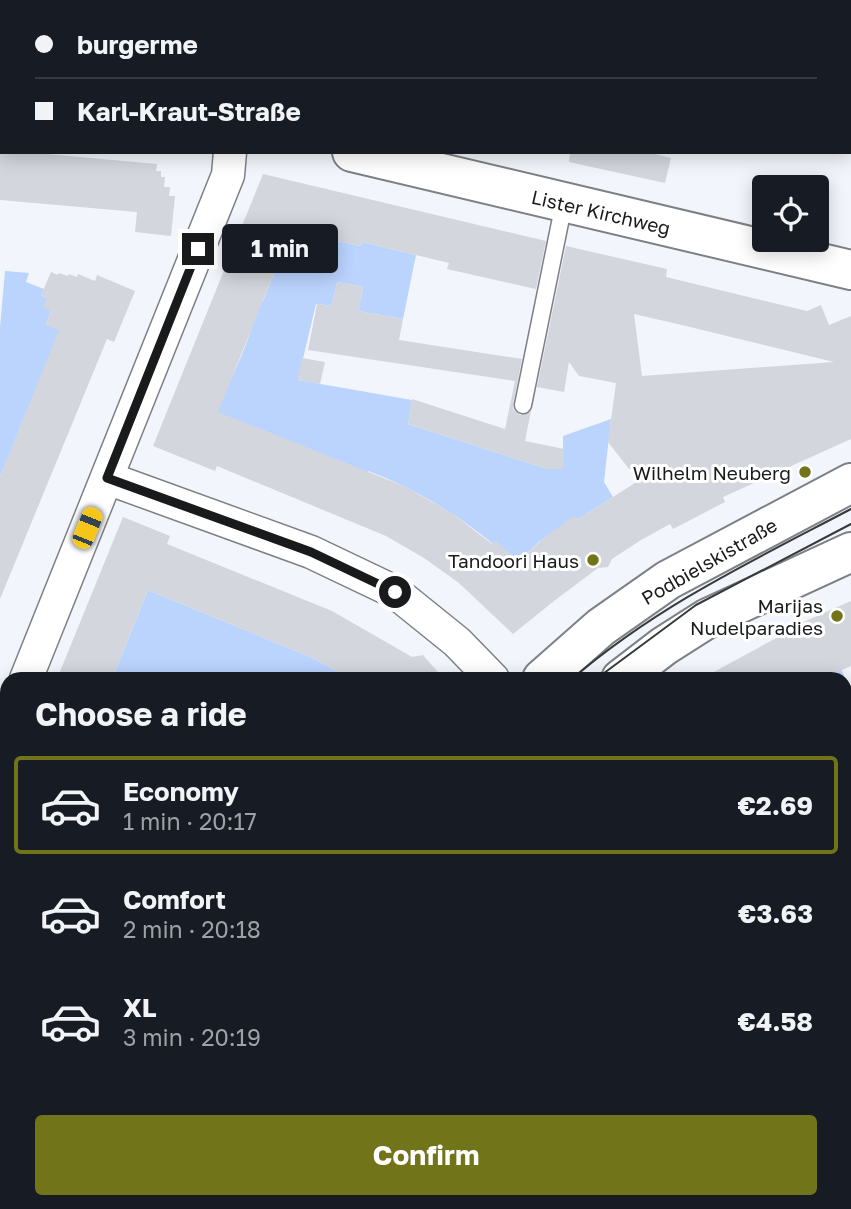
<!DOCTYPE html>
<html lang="en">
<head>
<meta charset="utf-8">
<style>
  :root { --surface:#171b24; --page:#20242c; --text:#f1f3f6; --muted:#9ea1a6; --line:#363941; --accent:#72741a }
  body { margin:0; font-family:"Golos Text",sans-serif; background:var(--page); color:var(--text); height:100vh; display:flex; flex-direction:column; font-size:26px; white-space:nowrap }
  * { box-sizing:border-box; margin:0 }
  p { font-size:23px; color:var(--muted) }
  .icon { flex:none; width:38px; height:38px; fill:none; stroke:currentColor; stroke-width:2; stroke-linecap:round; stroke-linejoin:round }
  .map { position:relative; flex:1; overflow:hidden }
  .side { position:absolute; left:0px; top:672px; width:852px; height:537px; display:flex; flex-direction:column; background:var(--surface); border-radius:21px 21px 0 0; box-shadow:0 4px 18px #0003 }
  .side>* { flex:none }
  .hud { position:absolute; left:0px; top:0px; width:852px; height:154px; box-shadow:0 4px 18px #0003; display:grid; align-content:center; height:154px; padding:0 35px; background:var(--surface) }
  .tools { position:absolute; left:752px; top:175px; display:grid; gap:14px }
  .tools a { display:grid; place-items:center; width:77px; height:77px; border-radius:7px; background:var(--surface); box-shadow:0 4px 18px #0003; font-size:35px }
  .end { position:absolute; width:32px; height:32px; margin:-16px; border:9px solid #191a1c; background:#fff; box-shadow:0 0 0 4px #fff }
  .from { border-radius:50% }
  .bubble { position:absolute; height:49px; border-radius:7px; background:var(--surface); box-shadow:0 4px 18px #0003; font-size:23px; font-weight:700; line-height:49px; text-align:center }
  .car { position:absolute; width:21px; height:42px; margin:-21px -10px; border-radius:9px; box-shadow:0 0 5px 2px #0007; background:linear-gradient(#f5c518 24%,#345 0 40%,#f5c518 0 76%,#345 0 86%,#f5c518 0) }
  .hud b { display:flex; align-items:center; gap:24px; height:66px; font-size:26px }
  .hud b+b { border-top:2px solid var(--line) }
  .hud i { width:18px; height:18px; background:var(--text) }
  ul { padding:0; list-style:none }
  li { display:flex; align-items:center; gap:21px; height:98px; margin:0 14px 10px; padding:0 21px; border:4px solid transparent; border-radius:7px }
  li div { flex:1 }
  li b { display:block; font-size:26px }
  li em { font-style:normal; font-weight:700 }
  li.on { border-color:var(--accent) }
  li>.icon { width:63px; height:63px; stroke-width:1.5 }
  h2 { padding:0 35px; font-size:32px; line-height:84px }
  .primary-button { display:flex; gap:14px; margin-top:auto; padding:14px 35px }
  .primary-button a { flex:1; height:80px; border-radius:7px; background:var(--accent); color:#fff; font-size:28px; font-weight:700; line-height:80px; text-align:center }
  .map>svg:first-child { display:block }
  .green { fill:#bbd4fe }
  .building { fill:#d3d6dc; fill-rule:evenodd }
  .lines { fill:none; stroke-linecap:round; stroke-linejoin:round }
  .lane-casing { stroke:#7d8085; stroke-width:19 }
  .street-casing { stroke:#7d8085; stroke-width:35 }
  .secondary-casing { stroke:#7d8085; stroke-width:42 }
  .lane { stroke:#fff; stroke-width:16 }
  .street { stroke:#fff; stroke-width:32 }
  .secondary { stroke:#fff; stroke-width:38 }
  .tram { stroke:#38393c; stroke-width:2 }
  .route { stroke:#191a1c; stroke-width:9 }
  .poi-dot { fill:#72741a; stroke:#fff; stroke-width:2.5 }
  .labels { text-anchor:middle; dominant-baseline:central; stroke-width:6; stroke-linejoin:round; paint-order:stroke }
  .street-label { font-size:19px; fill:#191a1c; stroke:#fff }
  .poi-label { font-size:19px; fill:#191a1c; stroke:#fff; text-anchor:end }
</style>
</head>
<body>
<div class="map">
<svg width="851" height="1209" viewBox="0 0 851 1209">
  <rect width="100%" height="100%" fill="#f2f5fb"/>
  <!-- green -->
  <g class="green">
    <path d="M 290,225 L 318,237 L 361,246 L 362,242 L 416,255 L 403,319 L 358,311 L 363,287 L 337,282 L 332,306 L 316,304 L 298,380 L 412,400 L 408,424 L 548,469 L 563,469 L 563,436 L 611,419 L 604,482 L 613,497 L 577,520 L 574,517 L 539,542 L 517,563 L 496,542 L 493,544 C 455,513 414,488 368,471 L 366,475 L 209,423 C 229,384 250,344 259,300 L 263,301 L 280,258 L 278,257 Z"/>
    <polygon points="5,271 29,273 26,282 44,289 41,295 47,298 51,311 46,324 60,330 0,477 0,327"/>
    <polygon points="148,590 313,658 351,679 112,679"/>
    <polygon points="839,665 851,691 851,776 845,781 845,679 821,679"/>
    <polygon points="215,1202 273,1202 279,1209 221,1209"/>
  </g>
  <!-- building -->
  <g class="building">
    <polygon points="0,150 2,152 25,152 157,164 156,171 161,171 161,177 165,177 164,187 170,187 169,196 175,196 171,236 135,232 137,212 0,200"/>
    <polygon points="570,152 647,152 671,158 665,183 569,162"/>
    <path d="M 263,174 L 546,241 L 536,289 L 447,269 L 449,263 L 362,242 L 361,246 L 291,231 L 218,412 L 406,487 L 450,512 L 492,544 L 495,541 L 519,561 L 545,537 L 574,516 L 577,520 L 638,481 L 634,476 L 643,469 L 629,469 L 608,442 L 616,383 L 579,376 L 569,362 L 564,392 L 537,387 L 566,246 L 667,269 L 666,277 L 807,311 L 821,305 L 829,325 L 851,316 L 851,439 L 723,497 L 725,502 L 673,529 L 670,524 L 641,540 L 612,559 L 608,567 L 598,568 L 554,601 L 513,634 L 459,583 L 424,558 L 386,536 L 217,466 L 215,471 L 153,446 ZM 634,314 L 686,326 L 834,362 L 642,376 Z"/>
    <polygon points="51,272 58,275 59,273 68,276 69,274 77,277 78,274 95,281 97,275 135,291 114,342 107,339 0,599 0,477 59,330 46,324 51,311 43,307 47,298 41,295"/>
    <polygon points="337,282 363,287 358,311 403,319 399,340 522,359 513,404 513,409 520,415 531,411 525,441 564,449 563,469 548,469 408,424 412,399 505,429 515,381 308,350 317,304 332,306"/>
    <polygon points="302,358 325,362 320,384 298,380"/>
    <polygon points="123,517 170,536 167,544 332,611 412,657 423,655 444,679 351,679 313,658 148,590 112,679 57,679"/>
    <polygon points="851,601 851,666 821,679 701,679 791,630 790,628"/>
  </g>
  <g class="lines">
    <!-- lane casing -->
    <g class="lane-casing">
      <g id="lane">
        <polyline points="850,52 851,52"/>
        <polyline points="523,405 564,203"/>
      </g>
    </g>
    <!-- street casing -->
    <g class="street-casing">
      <g id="street">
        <polyline points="435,2 437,0"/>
        <polyline points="107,478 311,552 395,592 457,642 493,679"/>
        <polyline points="26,679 228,175 230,152"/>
        <polyline points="0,743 7,725"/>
        <polyline points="0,932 7,940"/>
        <polyline points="845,933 851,928"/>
        <polyline points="174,1202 180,1209"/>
        <polyline points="303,1202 309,1209"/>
        <polyline points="544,1209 551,1202"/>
      </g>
    </g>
    <!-- secondary casing -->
    <g class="secondary-casing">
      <g id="secondary">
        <polyline points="0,110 2,110"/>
        <polyline points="352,152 851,270"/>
        <polyline points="542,679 601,627 668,580 851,483"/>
        <polyline points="621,679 664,646 708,618 851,552"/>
        <polyline points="0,1160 7,1153"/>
        <polyline points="31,1209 39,1202"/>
      </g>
    </g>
    <!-- lane -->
    <use href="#lane" class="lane"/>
    <!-- street -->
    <use href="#street" class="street"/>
    <!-- secondary -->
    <use href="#secondary" class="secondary"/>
    <!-- tram -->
    <g class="tram">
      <path d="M 572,679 C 657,606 752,561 851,509"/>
      <polyline points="596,679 696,605 851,524"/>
      <polyline points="0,1184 7,1177"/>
      <polyline points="0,1206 7,1200"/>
    </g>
  </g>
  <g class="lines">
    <!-- route -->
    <polyline class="route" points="198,249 107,478 311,552 395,592"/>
  </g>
  <!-- markers -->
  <g class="poi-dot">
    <circle cx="805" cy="472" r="7"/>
    <circle cx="593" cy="560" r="7"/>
    <circle cx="837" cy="616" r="7"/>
  </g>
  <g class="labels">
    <!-- street labels -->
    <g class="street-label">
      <text transform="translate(601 212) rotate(13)">Lister Kirchweg</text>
      <text transform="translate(709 561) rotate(-30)">Podbielskistraße</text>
    </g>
    <!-- poi labels -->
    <g class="poi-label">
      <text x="791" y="472">Wilhelm Neuberg</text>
      <text x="579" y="560">Tandoori Haus</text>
      <text x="823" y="605">Marijas<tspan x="823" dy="22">Nudelparadies</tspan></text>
    </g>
  </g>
</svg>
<div class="tools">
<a><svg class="icon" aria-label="locate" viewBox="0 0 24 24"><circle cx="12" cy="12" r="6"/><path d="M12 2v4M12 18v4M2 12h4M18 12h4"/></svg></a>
</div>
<i class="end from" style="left:395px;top:592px"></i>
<i class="end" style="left:198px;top:249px"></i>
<div class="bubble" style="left:222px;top:224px;width:116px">1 min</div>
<i class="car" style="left:87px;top:528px;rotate:22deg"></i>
<div class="hud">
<b><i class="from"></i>burgerme</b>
<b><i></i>Karl-Kraut-Straße</b>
</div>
<section class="side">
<h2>Choose a ride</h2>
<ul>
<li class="on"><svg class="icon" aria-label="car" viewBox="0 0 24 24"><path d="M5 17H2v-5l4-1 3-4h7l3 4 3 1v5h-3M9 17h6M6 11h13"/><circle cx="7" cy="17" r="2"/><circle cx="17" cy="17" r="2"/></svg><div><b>Economy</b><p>1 min · 20:17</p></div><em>€2.69</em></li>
<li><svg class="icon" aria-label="car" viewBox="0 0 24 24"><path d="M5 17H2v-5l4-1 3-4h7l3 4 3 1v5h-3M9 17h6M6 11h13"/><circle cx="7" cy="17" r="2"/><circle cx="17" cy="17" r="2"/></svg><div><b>Comfort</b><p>2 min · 20:18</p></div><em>€3.63</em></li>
<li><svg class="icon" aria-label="car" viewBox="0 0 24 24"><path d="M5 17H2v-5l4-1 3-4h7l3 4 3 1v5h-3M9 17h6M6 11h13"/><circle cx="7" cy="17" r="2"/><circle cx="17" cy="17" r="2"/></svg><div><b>XL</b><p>3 min · 20:19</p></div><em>€4.58</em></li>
</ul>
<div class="primary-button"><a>Confirm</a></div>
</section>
</div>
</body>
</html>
